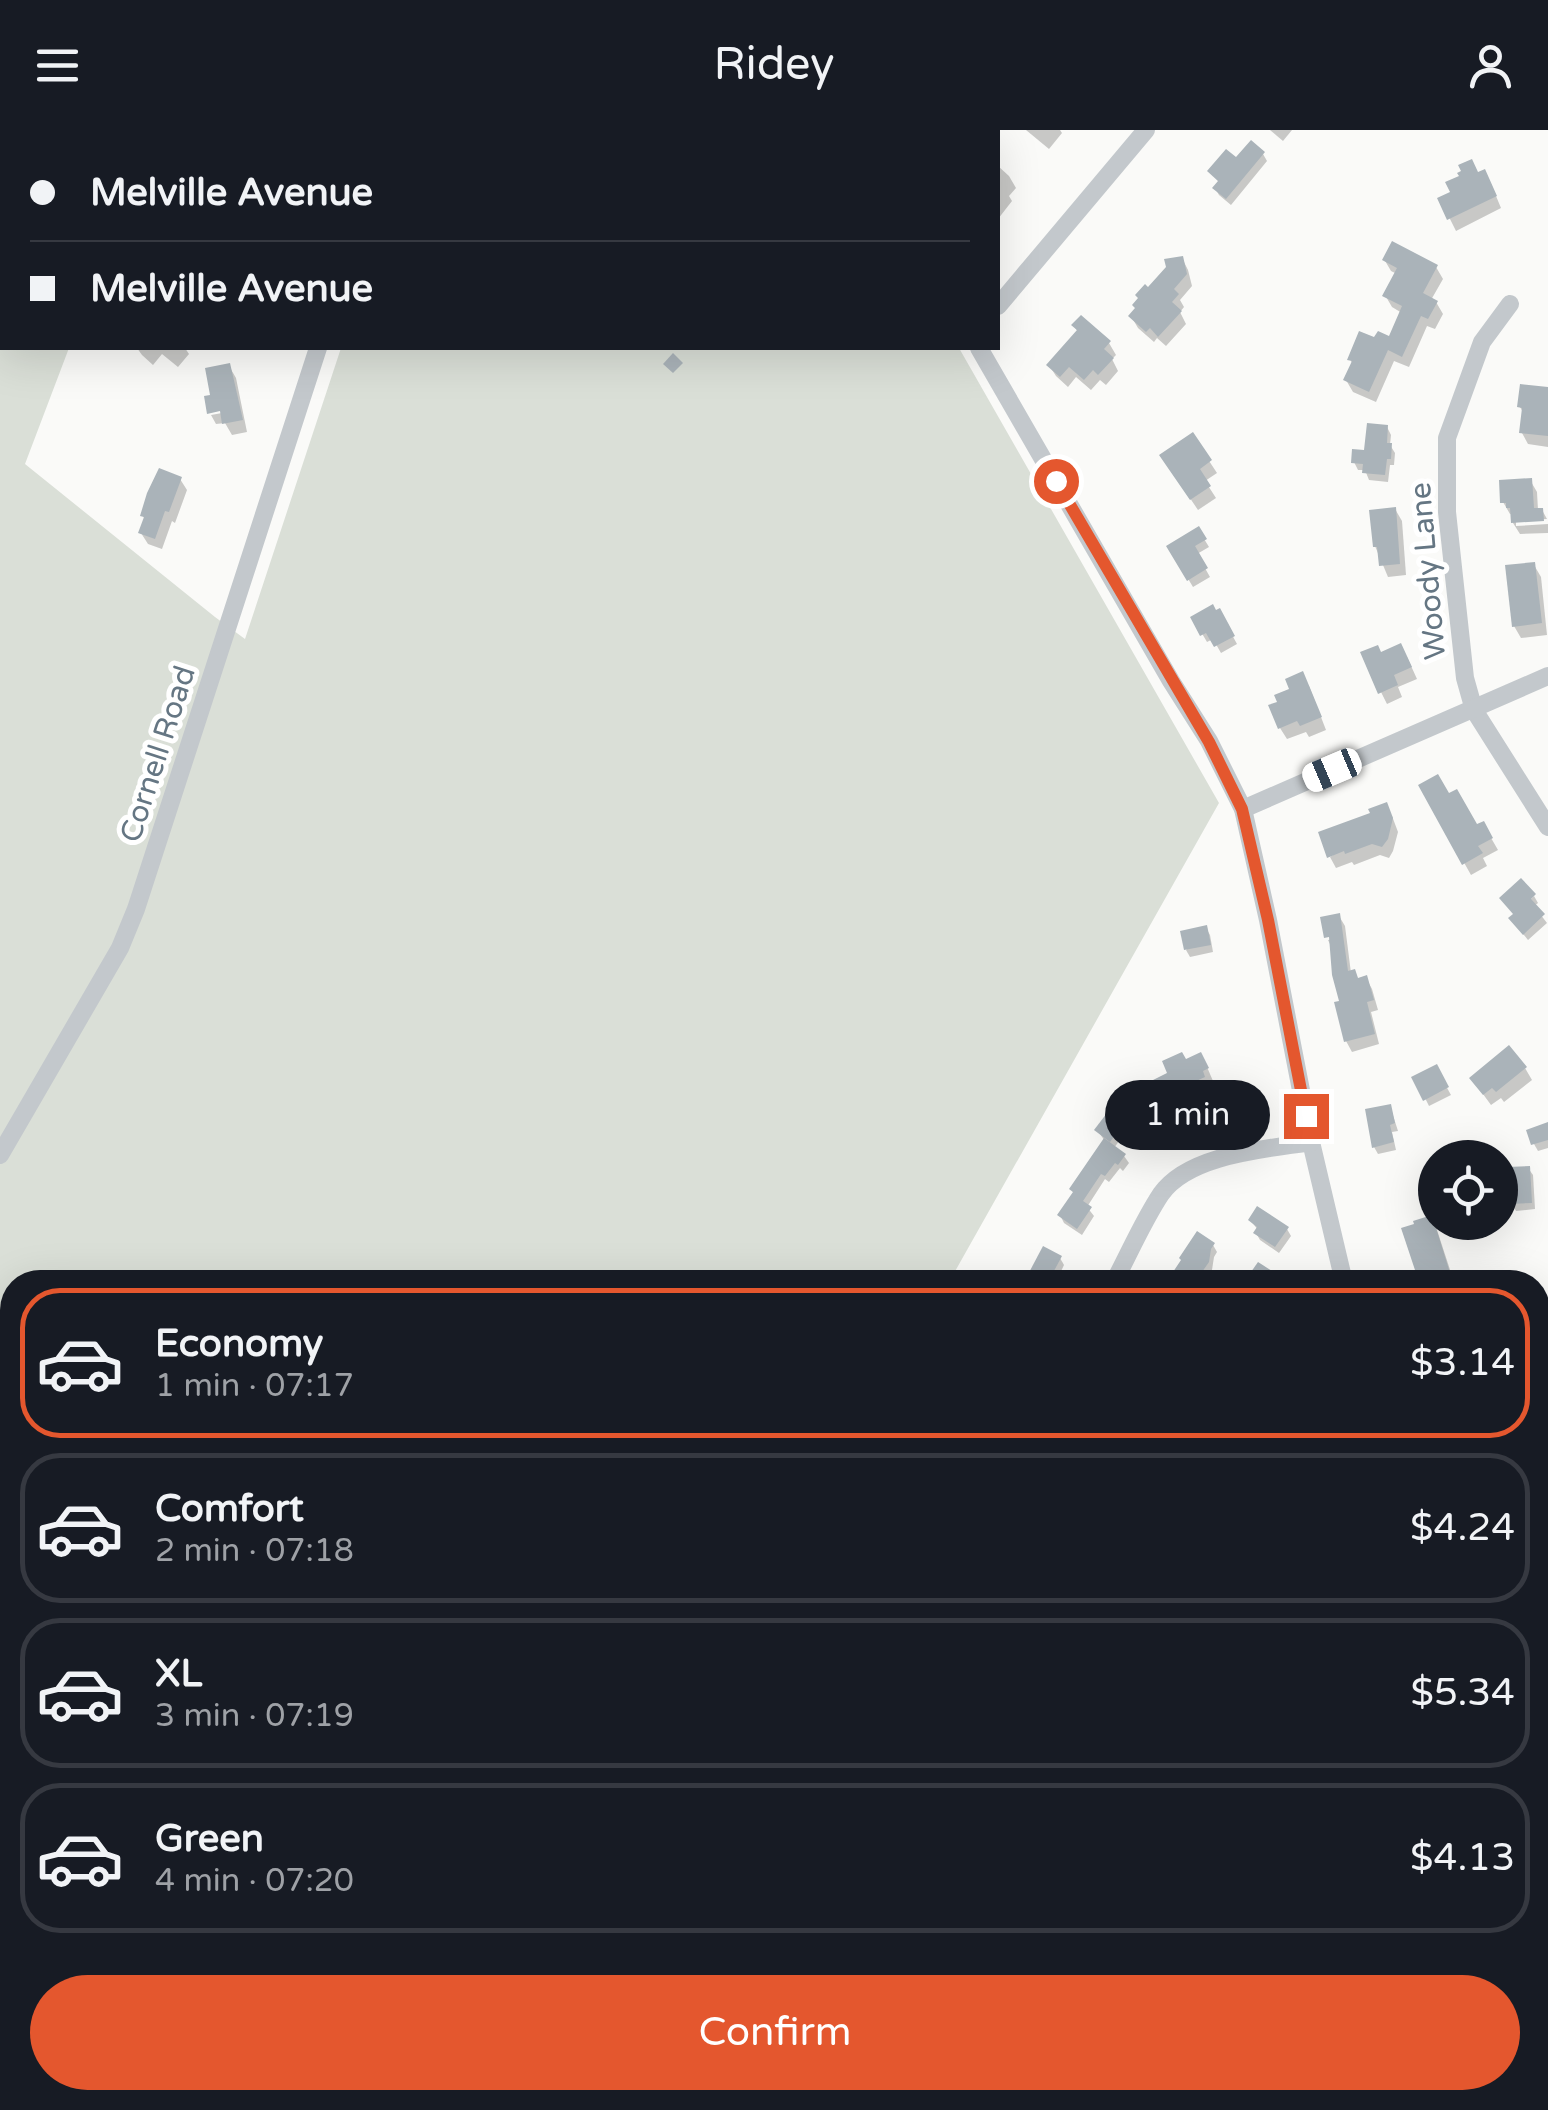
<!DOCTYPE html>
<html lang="en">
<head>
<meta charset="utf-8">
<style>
  :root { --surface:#171b24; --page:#242831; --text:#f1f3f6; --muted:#9ea1a6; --line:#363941; --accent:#e4572e }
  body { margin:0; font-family:"Varela Round",sans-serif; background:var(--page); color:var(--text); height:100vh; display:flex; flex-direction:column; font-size:38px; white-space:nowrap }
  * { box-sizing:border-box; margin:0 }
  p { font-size:32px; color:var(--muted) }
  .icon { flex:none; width:55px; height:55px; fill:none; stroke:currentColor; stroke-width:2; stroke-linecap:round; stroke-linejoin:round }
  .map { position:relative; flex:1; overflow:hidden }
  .sheet { position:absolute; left:0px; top:1140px; width:1550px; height:840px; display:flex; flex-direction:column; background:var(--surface); border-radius:40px 40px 0 0; box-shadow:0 10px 40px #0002 }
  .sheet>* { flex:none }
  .top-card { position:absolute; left:0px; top:0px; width:1000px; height:220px; box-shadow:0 10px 40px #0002; display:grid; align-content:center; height:220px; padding:0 30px; background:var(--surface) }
  .controls { position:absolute; left:1418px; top:1010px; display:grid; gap:20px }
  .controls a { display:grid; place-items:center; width:100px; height:100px; border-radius:50%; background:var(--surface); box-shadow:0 10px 40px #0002; font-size:50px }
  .end { position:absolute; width:45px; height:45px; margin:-22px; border:12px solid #e4572e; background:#fff; box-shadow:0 0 0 5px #fff }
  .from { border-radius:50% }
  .bubble { position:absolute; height:70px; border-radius:35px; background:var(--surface); box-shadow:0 10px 40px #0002; font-size:32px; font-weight:600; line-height:70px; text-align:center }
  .car { position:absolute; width:30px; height:60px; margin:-30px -15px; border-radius:12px; box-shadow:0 0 8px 2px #0007; background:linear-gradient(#fff 24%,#345 0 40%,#fff 0 76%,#345 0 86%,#fff 0) }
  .top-card b { display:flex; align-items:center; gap:35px; height:95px; font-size:38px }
  .top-card b+b { border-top:2px solid var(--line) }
  .top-card i { width:25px; height:25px; background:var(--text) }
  ul { padding:18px 0 0; list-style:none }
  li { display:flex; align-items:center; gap:30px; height:150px; margin:0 20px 15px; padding:0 10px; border:5px solid var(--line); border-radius:40px }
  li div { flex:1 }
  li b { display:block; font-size:38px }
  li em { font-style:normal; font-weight:600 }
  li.selected { border-color:var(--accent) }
  li>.icon { width:90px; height:90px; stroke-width:1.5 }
  .button { display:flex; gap:20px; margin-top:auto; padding:20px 30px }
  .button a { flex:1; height:115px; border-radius:60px; background:var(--accent); color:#fff; font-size:40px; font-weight:600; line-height:115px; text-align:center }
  header { display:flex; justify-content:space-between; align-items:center; height:130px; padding:0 30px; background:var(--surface); font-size:45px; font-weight:600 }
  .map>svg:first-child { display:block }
  .built { fill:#e8e9e9 }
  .green { fill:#dadfd7 }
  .shadow { fill:#0003 }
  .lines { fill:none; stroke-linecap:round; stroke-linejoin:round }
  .stream { stroke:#bbc7cb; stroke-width:5 }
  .building { fill:#aab3b9 }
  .minor { stroke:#c3c8cc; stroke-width:18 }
  .major { stroke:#d6dbdf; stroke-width:22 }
  .route { stroke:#e4572e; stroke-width:12 }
  .labels { text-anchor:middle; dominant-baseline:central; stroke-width:10; stroke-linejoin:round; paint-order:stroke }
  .street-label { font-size:30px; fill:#657683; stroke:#fff }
</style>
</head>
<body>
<header><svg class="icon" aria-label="menu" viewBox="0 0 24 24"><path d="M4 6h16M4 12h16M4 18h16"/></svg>Ridey<svg class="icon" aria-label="person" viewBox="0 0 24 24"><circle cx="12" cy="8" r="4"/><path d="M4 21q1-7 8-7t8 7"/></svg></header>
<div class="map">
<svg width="1548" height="1980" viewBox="0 0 1548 1980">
  <rect width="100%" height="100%" fill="#fafaf8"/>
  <!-- built -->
  <rect class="built" x="989" y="1968" width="208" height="12"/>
  <!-- green -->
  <g class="green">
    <polygon points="411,0 833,0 835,2 410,2"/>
    <polygon points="0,158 2,160 2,218 69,218 25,334 215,487 245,509 341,218 959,218 1219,673 949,1152 12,1152 12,1470 0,1467"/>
  </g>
  <!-- shadow -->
  <g class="shadow">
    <polygon points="282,0 319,0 318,2 282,2"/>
    <polygon points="1026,0 1060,0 1062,3 1049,19"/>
    <polygon points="1270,0 1292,0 1283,11"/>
    <polygon points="1263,24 1267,31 1231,75 1219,65 1215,58 1220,53 1210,41 1236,31"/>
    <polygon points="998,36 1009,46 1016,58 1009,66 1012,71 998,89"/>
    <polygon points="1478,45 1491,54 1501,78 1456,101 1440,69 1453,64"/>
    <polygon points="1182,128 1188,140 1192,156 1180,170 1184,177 1180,182 1186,194 1166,216 1157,208 1154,212 1138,198 1131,186 1148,160"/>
    <polygon points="1384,129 1436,137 1443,149 1431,170 1436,172 1443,184 1435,199 1427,196 1409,237 1394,231 1376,272 1353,262 1346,250 1353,235 1350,229 1376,211 1391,209 1402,183 1392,177 1385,165 1397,144 1391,141"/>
    <polygon points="1074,196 1109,213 1116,225 1112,229 1118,241 1106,255 1100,250 1091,260 1076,247 1068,257 1056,246 1049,235 1078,202"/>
    <polygon points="137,218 185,218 189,224 178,237 162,224 153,235 142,225"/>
    <polygon points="229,236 236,248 247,302 232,305 225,293 216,294 211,285 233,281 232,276 213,267"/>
    <polygon points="1548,260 1548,317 1528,314 1522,303 1524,284 1520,277"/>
    <polygon points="1387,297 1391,305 1390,315 1395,323 1394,335 1390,335 1388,352 1369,350 1365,340 1358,340 1354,332 1367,323"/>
    <polygon points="1192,305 1217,343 1205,351 1216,368 1198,380 1169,337"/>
    <polygon points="180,349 187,360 175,393 172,391 162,419 148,414 141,403 145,390 143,386"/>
    <polygon points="1530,350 1537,362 1538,380 1542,380 1547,389 1516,391 1516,396 1548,394 1548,403 1520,404 1513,393 1513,384 1510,384 1503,372"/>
    <polygon points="1395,379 1402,391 1406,445 1388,447 1375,416"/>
    <polygon points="1198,399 1209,417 1197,424 1210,447 1193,457 1169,417"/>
    <polygon points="1534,435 1541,447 1547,505 1521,508 1514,496"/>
    <polygon points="1219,481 1237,514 1221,523 1213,509 1207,512 1193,488"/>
    <polygon points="1381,525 1407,527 1417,549 1398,557 1402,567 1387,574 1381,562"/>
    <polygon points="1309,556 1326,600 1309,607 1306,602 1287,609 1280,598"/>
    <polygon points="1421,656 1448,666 1476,698 1483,694 1498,720 1483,728 1487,736 1471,745"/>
    <polygon points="1392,686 1398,702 1393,721 1389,728 1380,725 1354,735 1352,732 1336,738 1330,727"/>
    <polygon points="1534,766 1538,773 1534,776 1547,793 1528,810 1511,789"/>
    <polygon points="1339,786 1345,796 1351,843 1359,850 1366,848 1372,859 1378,880 1371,882 1379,914 1352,922 1346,911 1332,818 1328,810 1342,807"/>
    <polygon points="1206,798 1210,805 1213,822 1190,827 1186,820"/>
    <polygon points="1186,932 1207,937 1213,951 1207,953 1210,959 1199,965 1201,969 1173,985 1156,951"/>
    <polygon points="1436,938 1451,965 1429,976 1415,948"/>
    <polygon points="1525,938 1532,950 1504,972 1501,968 1491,975 1472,949"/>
    <polygon points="1390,976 1398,1001 1392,1002 1396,1020 1378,1024 1374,1017"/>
    <polygon points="1548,995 1548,1018 1538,1021 1534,1014"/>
    <polygon points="1121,996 1125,1003 1114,1018 1124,1026 1129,1033 1123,1041 1120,1038 1109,1052 1105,1049 1087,1077 1094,1086 1082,1105 1064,1093 1060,1085 1074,1064 1072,1060 1105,1011 1097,1000"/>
    <polygon points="1528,1038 1533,1045 1535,1079 1516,1081 1512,1074"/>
    <polygon points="1431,1088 1437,1100 1454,1152 1421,1152 1404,1100"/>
    <polygon points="1251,1091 1287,1099 1291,1106 1279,1123 1260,1110 1256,1103 1258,1100"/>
    <polygon points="1213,1115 1217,1122 1214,1127 1212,1140 1203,1152 1185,1152 1180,1149 1176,1142"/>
    <polygon points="1044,1119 1060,1128 1064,1135 1056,1152 1026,1152"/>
    <polygon points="1538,1495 1545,1505 1538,1512"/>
    <polygon points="12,1808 12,1853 0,1845 0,1827"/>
    <polygon points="1548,1815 1548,1873 1538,1883 1538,1874 1541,1874 1538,1871 1538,1826"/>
    <polygon points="0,1889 8,1892 12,1900 0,1923"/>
    <polygon points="290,1968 316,1968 311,1980 288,1980 286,1977"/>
    <polygon points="356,1968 377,1968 391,1974 394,1980 354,1980 352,1976"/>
    <polygon points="616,1968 660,1968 655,1980 633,1980 622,1974"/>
    <polygon points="787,1968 816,1972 821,1980 784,1980"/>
    <polygon points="1015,1968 1165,1968 1165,1980 1121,1980 1121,1969 1092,1969 1092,1974 1088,1975 1088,1980 1030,1980 1028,1976 1020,1976"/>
    <polygon points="1420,1968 1443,1968 1443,1970 1422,1971"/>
    <polygon points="146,1970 173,1979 173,1980 141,1980"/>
  </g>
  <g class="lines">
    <!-- stream -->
    <g class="stream">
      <polyline points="0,1319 12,1320"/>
      <polyline points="1538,1767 1548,1774"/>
      <polyline points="987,1980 988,1968"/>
    </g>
  </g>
  <!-- building -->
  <g class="building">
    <polygon points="1251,10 1265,22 1226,69 1212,58 1218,51 1207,41 1226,19 1236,27"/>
    <polygon points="1472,29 1478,42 1485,39 1497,66 1447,90 1437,68 1450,62 1445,52 1459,46 1457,43 1461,41 1458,35"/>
    <polygon points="1392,111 1438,135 1423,163 1438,171 1428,189 1421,186 1402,227 1388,220 1369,262 1343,250 1352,231 1347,230 1359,201 1374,207 1378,201 1389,206 1402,176 1382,166 1397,138 1382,130"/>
    <polygon points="1183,126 1187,144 1174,159 1179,164 1172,172 1182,181 1158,207 1150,198 1146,202 1128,186 1135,178 1132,175 1138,168 1135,165 1145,154 1148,157 1166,137 1164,129"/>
    <polygon points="1081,185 1111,211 1104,219 1114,228 1098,245 1093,240 1084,250 1069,237 1060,247 1046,235 1077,200 1071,195"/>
    <polygon points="673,223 683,233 673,243 663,234"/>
    <polygon points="230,233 243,290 222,294 220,281 207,284 204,266 210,265 205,238"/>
    <polygon points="1520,254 1548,257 1548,306 1519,303 1522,278 1517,277"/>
    <polygon points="1367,293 1388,295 1387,313 1392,313 1391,329 1387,329 1385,345 1362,343 1363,334 1351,333 1352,319 1364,320"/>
    <polygon points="1193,302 1212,330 1200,339 1211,356 1190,370 1159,325"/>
    <polygon points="159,338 182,347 169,382 165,381 155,409 138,403 144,387 140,386 147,363"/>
    <polygon points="1532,348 1534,378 1543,378 1544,391 1511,393 1510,378 1506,378 1506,373 1500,373 1499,350"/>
    <polygon points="1396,377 1400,434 1379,436 1377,417 1373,417 1369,380"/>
    <polygon points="1199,396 1207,409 1195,416 1208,438 1187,451 1166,416"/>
    <polygon points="1535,432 1542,493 1512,497 1505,435"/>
    <polygon points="1213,474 1216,480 1220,478 1235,506 1214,517 1206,503 1200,506 1190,487"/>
    <polygon points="1401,513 1412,537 1394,545 1398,555 1378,564 1360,522 1378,515 1381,522"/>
    <polygon points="1303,541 1322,587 1300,596 1297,591 1278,599 1268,575 1277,572 1274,565 1289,559 1285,549"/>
    <polygon points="1438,644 1449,663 1457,659 1477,694 1484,691 1493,708 1478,716 1483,723 1462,735 1418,655"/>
    <polygon points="1387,672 1393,688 1388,709 1382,717 1372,714 1345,724 1344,721 1327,728 1318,702 1370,683 1368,679"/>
    <polygon points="1521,748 1536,764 1531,769 1545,784 1523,805 1508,788 1513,784 1499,768"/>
    <polygon points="1340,783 1348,841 1355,839 1358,848 1367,845 1374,870 1367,872 1375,904 1344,912 1334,872 1339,871 1332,845 1329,807 1324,808 1320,787"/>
    <polygon points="1207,795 1211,815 1184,820 1180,801"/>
    <polygon points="1509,915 1527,937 1496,962 1492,958 1483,965 1469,948"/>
    <polygon points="1182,922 1186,929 1201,922 1209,938 1203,941 1205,947 1194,952 1196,957 1164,975 1153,950 1167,943 1162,931"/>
    <polygon points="1437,934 1449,957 1423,971 1411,947"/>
    <polygon points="1391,974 1395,993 1390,995 1394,1012 1372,1018 1365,979"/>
    <polygon points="1107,983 1123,994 1110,1012 1094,1000"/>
    <polygon points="1548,992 1548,1010 1531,1015 1526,1000"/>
    <polygon points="1104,1008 1126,1024 1118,1035 1115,1033 1105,1046 1101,1044 1083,1071 1092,1077 1077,1099 1057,1085 1073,1062 1069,1059"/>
    <polygon points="1530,1036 1532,1073 1510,1074 1507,1037"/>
    <polygon points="1257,1076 1289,1097 1275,1117 1253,1103 1257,1097 1248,1090"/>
    <polygon points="1432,1085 1451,1146 1430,1152 1419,1152 1401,1098 1414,1094 1413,1091"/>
    <polygon points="1197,1101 1215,1113 1211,1119 1209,1132 1195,1152 1189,1152 1173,1142 1181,1130 1179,1128"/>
    <polygon points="1043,1116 1062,1126 1048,1152 1024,1152"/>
    <polygon points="1258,1132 1289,1152 1244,1152"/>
  </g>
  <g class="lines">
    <!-- minor -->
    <g class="minor">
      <polyline points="64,0 66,2"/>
      <polyline points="856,0 858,2"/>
      <polyline points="386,2 387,0"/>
      <polyline points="1510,174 1482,212 1447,308 1447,382 1465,548 1474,580 1548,697"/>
      <polyline points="998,176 1146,0"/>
      <polyline points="979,218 1171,551 1209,611 1243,679 1268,790 1311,1012 1344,1152"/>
      <polyline points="1243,679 1548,546"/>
      <polyline points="0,1025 120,818 136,779 318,218"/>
      <path d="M 1114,1152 C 1129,1124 1143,1091 1161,1064 C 1189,1024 1267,1019 1311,1012"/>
      <polyline points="1538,1340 1548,1332"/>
      <polyline points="1538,1397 1548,1407"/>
      <polyline points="1538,1916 1548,1905"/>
      <polyline points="221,1980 227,1968"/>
      <polyline points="741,1980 747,1968"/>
      <polyline points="1477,1980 1489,1968"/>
    </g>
    <!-- major -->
    <g class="major">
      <polyline points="0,1735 12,1739"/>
      <polyline points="518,1968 545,1980"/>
    </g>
  </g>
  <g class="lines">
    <!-- route -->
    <polyline class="route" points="1056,351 1209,612 1242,679 1268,790 1306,986"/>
  </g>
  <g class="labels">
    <!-- street labels -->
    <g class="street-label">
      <text transform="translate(1428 441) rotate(-95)">Woody Lane</text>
      <text transform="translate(158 624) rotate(-72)">Cornell Road</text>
    </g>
  </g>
</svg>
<div class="controls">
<a><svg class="icon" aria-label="locate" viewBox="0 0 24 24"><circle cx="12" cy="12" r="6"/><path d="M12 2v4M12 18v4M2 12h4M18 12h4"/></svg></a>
</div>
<i class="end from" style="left:1056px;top:351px"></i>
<i class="end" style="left:1306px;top:986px"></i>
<div class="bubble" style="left:1105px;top:950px;width:165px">1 min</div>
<i class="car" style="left:1332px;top:640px;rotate:247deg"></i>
<div class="top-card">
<b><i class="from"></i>Melville Avenue</b>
<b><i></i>Melville Avenue</b>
</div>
<section class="sheet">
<ul>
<li class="selected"><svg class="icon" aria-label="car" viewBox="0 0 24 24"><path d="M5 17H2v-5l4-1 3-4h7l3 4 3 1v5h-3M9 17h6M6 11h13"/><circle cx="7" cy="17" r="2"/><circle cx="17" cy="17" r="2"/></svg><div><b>Economy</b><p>1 min · 07:17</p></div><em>$3.14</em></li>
<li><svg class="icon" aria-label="car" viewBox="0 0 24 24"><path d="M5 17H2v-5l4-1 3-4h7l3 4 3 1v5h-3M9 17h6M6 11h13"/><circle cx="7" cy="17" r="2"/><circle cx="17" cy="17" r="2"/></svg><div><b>Comfort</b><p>2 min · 07:18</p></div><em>$4.24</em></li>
<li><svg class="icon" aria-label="car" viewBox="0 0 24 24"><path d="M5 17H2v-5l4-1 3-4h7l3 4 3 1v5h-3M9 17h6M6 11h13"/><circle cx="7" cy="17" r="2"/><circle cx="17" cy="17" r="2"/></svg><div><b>XL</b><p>3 min · 07:19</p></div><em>$5.34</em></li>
<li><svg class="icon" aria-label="car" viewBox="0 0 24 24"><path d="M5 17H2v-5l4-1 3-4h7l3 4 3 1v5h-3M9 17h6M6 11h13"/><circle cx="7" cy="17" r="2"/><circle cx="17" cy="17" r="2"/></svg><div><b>Green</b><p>4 min · 07:20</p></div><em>$4.13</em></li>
</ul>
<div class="button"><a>Confirm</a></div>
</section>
</div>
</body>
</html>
